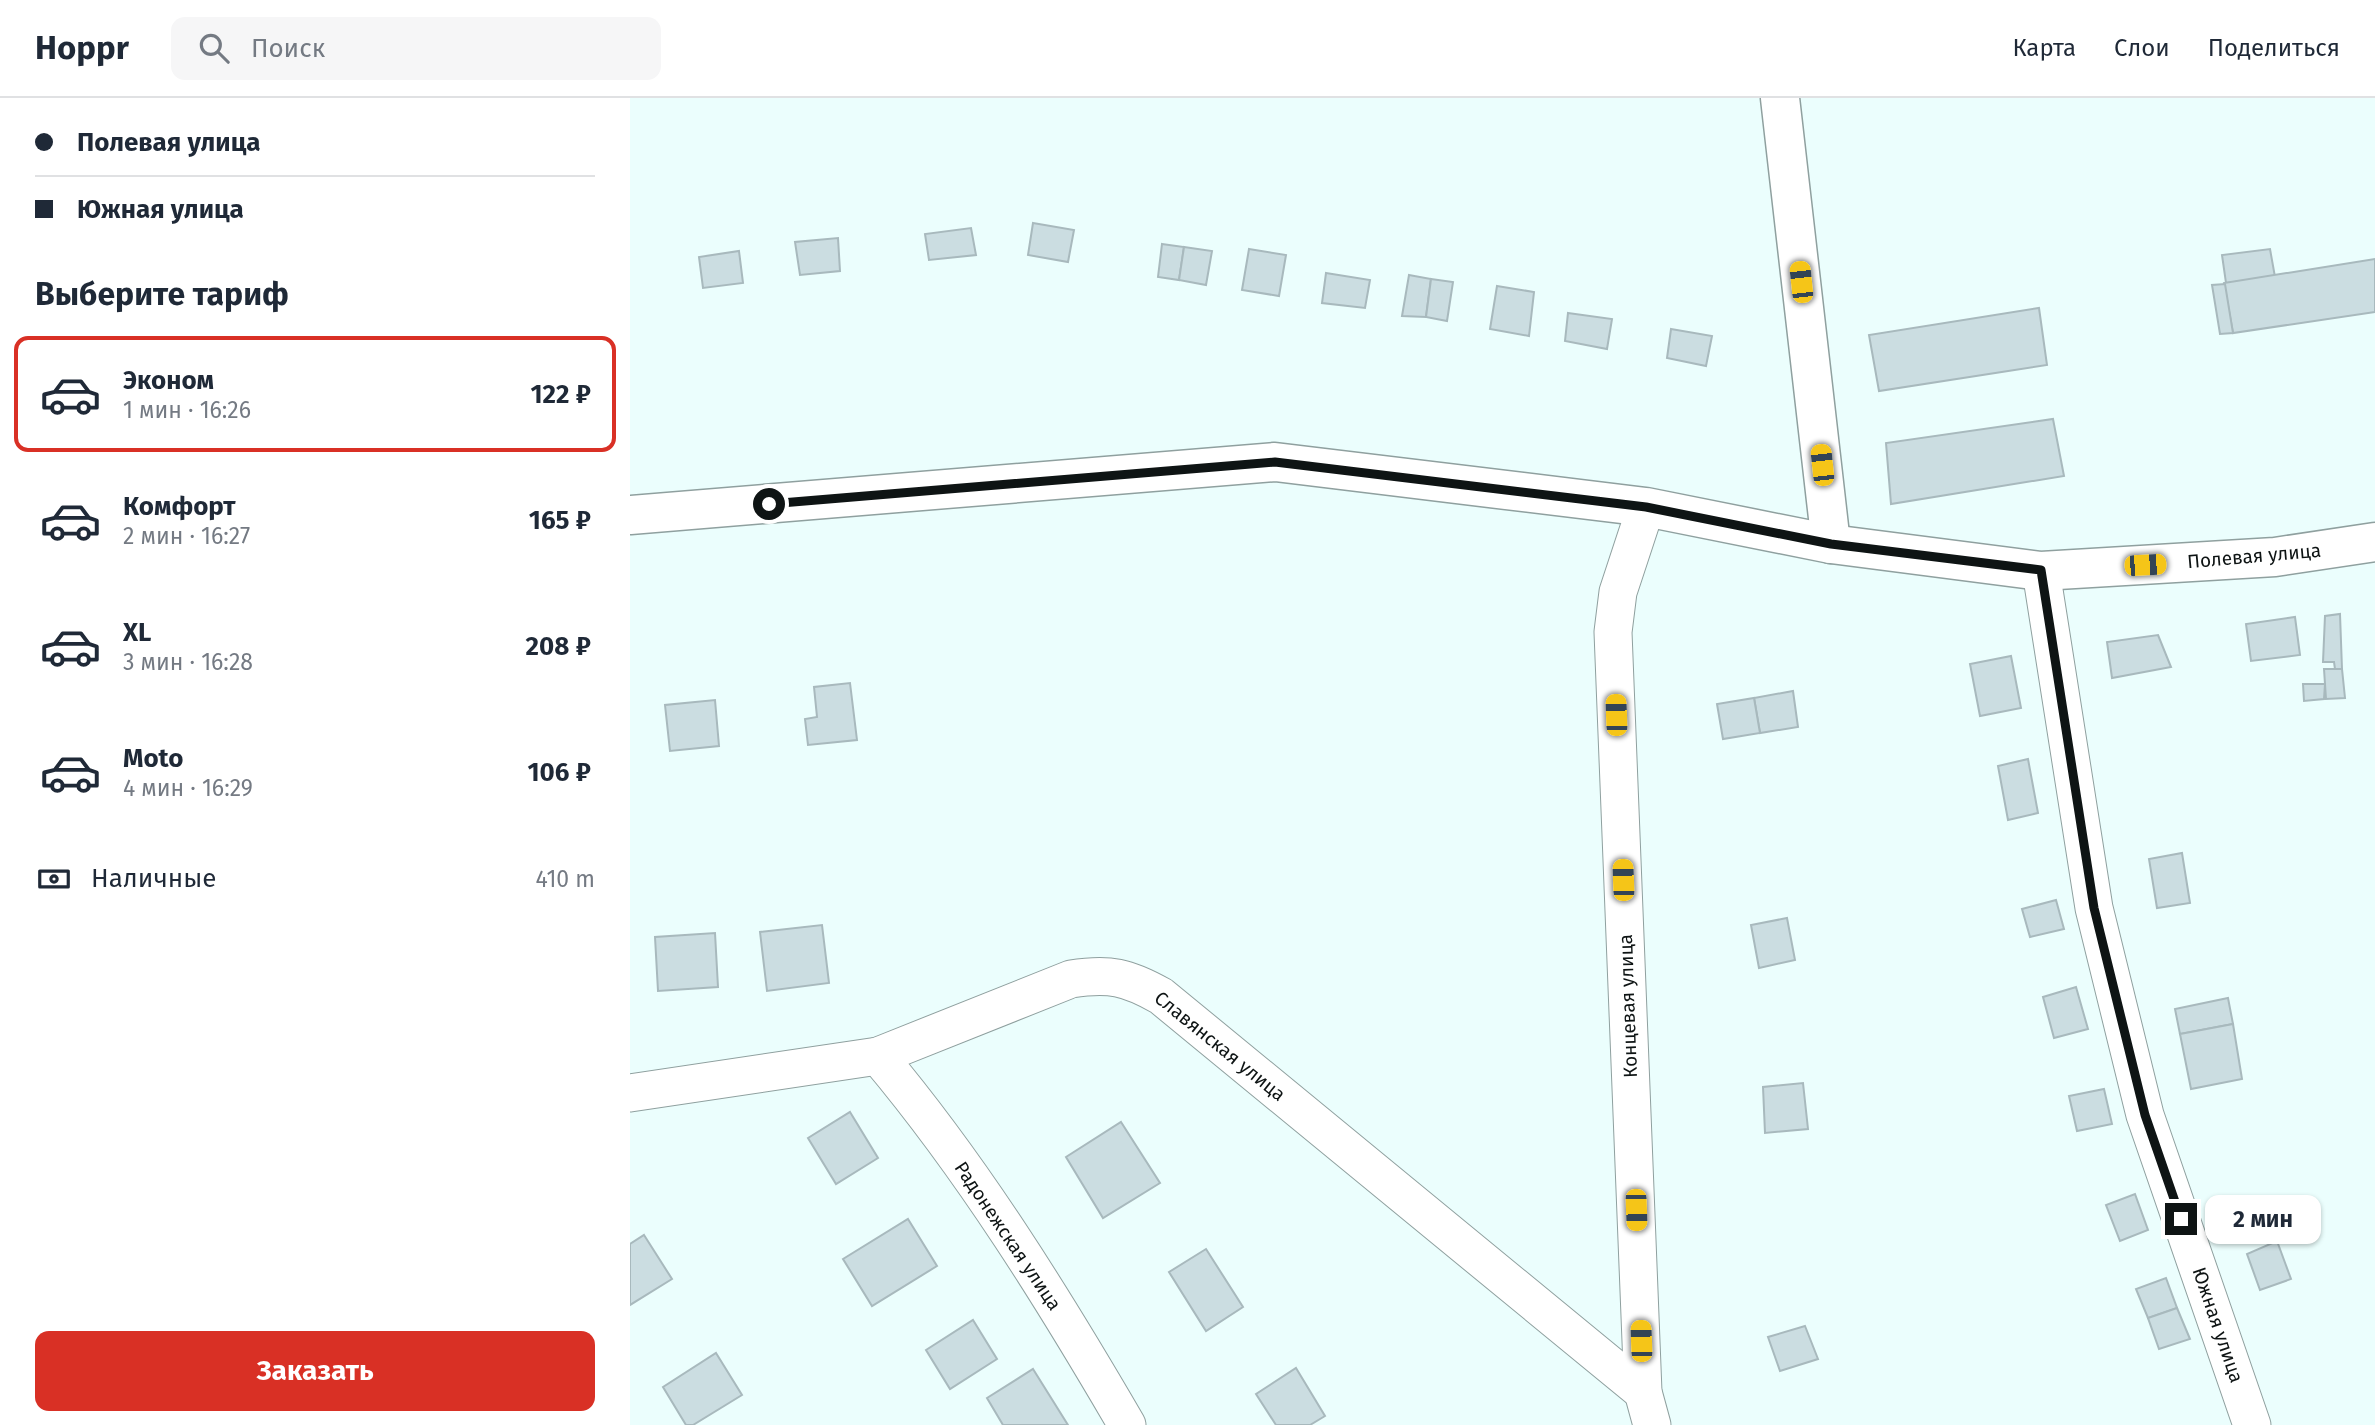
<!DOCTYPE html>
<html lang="ru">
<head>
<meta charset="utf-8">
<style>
  :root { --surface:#fff; --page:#f6f6f7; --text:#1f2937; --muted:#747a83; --line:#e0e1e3; --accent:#d93025 }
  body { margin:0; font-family:"Fira Sans",sans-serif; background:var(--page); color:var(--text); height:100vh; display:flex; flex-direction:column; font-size:26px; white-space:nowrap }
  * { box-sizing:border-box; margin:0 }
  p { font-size:23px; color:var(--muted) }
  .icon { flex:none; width:38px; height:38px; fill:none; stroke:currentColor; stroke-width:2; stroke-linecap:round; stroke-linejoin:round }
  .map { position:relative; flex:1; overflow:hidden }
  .panel { display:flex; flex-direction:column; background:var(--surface); width:630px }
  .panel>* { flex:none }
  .guide { display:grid; align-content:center; height:154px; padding:0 35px; background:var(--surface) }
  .end { position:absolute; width:32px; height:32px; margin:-16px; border:9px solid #0e1414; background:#fff; box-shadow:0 0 0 4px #fff }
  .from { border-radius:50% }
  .bubble { position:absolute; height:49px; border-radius:14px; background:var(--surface); box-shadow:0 2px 5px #0004; font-size:23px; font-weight:700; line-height:49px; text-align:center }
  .car { position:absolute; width:21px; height:42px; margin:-21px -10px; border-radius:9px; box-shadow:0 0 5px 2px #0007; background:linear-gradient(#f5c518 24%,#345 0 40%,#f5c518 0 76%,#345 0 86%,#f5c518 0) }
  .guide b { display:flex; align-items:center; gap:24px; height:66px; font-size:26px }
  .guide b+b { border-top:2px solid var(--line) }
  .guide i { width:18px; height:18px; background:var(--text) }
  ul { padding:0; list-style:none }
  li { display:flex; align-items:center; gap:21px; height:116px; margin:0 14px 10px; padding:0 21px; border:4px solid transparent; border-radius:14px }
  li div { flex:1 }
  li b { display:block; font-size:26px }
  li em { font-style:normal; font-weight:700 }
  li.on { border-color:var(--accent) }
  li>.icon { width:63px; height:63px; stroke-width:1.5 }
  h2 { padding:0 35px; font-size:32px; line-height:84px }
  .pay { display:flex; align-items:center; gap:18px; height:77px; padding:0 35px; font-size:26px }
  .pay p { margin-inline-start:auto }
  .primary-button { display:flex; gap:14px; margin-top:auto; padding:14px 35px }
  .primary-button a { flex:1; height:80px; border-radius:14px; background:var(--accent); color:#fff; font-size:28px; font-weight:700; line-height:80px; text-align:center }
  header { display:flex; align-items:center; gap:42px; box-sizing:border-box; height:98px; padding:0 35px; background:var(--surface); border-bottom:2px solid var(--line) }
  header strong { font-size:33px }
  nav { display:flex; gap:38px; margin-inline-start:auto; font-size:24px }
  .search { width:490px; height:63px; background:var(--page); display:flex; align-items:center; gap:18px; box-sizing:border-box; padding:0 24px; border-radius:14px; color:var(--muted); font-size:26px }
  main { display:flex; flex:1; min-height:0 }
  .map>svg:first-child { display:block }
  .building { fill:#cbdde1; stroke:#a8b9bd; stroke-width:2 }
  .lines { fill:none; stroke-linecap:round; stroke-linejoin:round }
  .minor-casing { stroke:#8fa09f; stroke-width:39 }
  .tertiary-casing { stroke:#8fa09f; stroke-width:41 }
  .minor { stroke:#fff; stroke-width:37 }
  .tertiary { stroke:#fff; stroke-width:38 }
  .route { stroke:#0e1414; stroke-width:9 }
  .labels { text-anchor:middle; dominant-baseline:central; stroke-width:5; stroke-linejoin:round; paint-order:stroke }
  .street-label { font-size:19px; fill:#0e1414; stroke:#fff }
</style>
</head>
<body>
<header>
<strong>Hoppr</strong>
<div class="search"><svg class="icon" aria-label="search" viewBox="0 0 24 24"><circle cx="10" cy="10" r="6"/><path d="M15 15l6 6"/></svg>Поиск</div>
<nav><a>Карта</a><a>Слои</a><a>Поделиться</a></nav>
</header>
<main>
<section class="panel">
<div class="guide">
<b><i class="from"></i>Полевая улица</b>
<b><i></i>Южная улица</b>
</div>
<h2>Выберите тариф</h2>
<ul>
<li class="on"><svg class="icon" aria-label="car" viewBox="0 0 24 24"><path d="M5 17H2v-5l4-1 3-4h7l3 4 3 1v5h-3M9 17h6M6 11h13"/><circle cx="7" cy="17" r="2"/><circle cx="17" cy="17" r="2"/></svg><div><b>Эконом</b><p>1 мин · 16:26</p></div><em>122 ₽</em></li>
<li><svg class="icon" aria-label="car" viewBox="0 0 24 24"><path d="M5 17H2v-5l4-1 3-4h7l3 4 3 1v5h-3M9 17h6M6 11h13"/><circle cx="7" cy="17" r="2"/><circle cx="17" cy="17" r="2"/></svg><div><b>Комфорт</b><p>2 мин · 16:27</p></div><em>165 ₽</em></li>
<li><svg class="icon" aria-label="car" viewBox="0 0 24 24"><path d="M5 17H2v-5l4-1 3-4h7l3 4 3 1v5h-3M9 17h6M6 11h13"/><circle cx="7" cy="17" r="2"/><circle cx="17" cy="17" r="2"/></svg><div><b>XL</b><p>3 мин · 16:28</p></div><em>208 ₽</em></li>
<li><svg class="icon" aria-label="car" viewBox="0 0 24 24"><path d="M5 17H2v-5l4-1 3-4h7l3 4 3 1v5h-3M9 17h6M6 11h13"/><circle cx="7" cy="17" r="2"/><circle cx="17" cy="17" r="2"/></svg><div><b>Moto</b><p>4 мин · 16:29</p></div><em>106 ₽</em></li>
</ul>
<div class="pay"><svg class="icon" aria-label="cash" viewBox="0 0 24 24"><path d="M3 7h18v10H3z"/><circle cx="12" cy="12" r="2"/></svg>Наличные<p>410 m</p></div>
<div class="primary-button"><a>Заказать</a></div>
</section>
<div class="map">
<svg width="1745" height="1327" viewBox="0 0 1745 1327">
  <rect width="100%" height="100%" fill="#ebfefd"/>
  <!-- building -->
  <g class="building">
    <polygon points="403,125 444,132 438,164 398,157"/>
    <polygon points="341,130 346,157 299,162 295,136"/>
    <polygon points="208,140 210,173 170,177 165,144"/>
    <polygon points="532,146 554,149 549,182 528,179"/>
    <polygon points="554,149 582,153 576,187 549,182"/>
    <polygon points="619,151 656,157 649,198 612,192"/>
    <polygon points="1640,151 1645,179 1596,185 1592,157"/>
    <polygon points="109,153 113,185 73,190 69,159"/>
    <polygon points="1745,161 1745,214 1603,235 1594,185"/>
    <polygon points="696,175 740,182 735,210 692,205"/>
    <polygon points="779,177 801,181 796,219 772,218"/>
    <polygon points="801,181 823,184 817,223 796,219"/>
    <polygon points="1595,186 1603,235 1590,236 1582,187"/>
    <polygon points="867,188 904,194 899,238 860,231"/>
    <polygon points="1409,210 1417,267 1249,293 1239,237"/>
    <polygon points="938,215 982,221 977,251 935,243"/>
    <polygon points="1041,231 1082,238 1076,268 1037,260"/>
    <polygon points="1423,321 1434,378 1261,406 1256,345"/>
    <polygon points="1710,516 1712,571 1705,571 1704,564 1693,564 1695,518"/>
    <polygon points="1665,519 1670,557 1621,563 1616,526"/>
    <polygon points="1528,537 1541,569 1482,580 1477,544"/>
    <polygon points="1381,558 1391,610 1350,618 1340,566"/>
    <polygon points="1694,571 1712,571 1715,600 1696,601"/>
    <polygon points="220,585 227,642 178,647 175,621 187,619 184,589"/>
    <polygon points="1673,586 1695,586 1694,601 1674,603"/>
    <polygon points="1163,593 1168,629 1130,635 1124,600"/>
    <polygon points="1124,600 1130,635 1093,641 1087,606"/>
    <polygon points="85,602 89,648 40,653 35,607"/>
    <polygon points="1398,661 1408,715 1378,722 1368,668"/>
    <polygon points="1552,755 1560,805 1527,810 1519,761"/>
    <polygon points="1426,802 1434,831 1400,839 1392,811"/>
    <polygon points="1157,820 1165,862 1129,870 1121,827"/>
    <polygon points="192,827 199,885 137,893 130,834"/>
    <polygon points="85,835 88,889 28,893 25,839"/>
    <polygon points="1446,889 1458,931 1424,940 1413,899"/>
    <polygon points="1598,900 1603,926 1550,936 1545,911"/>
    <polygon points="1603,926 1612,981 1561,991 1550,936"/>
    <polygon points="1173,985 1178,1031 1135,1035 1133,989"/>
    <polygon points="1474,991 1482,1026 1447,1033 1439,998"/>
    <polygon points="220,1014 248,1060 206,1086 178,1040"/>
    <polygon points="491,1024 530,1085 473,1120 436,1059"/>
    <polygon points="1505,1096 1518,1132 1490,1143 1476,1107"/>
    <polygon points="278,1121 307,1168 242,1208 213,1161"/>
    <polygon points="14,1137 42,1181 0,1207 0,1146"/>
    <polygon points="1647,1143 1661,1181 1630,1192 1617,1156"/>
    <polygon points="576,1151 613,1209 576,1233 539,1174"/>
    <polygon points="1536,1180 1547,1210 1518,1220 1506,1191"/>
    <polygon points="1547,1210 1560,1241 1529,1251 1518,1220"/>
    <polygon points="343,1222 367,1261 320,1291 296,1252"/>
    <polygon points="1175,1228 1188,1261 1150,1273 1138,1239"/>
    <polygon points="86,1255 112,1297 63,1327 56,1327 33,1289"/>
    <polygon points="666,1270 695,1318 680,1327 646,1327 626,1296"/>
    <polygon points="403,1271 438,1327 373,1327 357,1300"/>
  </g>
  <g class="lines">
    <!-- minor casing -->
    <g class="minor-casing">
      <g id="minor">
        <polyline points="1016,409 988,494 983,534 1013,1294 1022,1327"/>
        <polyline points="1411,473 1464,810 1515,1017 1622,1327"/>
        <path d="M 248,958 C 343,1071 423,1200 497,1327"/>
        <path d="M 0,995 L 248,958 L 441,881 C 480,875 497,879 531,898 L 1013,1294"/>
      </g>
    </g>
    <!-- tertiary casing -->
    <g class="tertiary-casing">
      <g id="tertiary">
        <polyline points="1150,0 1201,446"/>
        <polyline points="0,417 645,364 1016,409 1201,446 1411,473 1645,459 1745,444"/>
      </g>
    </g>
    <!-- minor -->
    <use href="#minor" class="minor"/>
    <!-- tertiary -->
    <use href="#tertiary" class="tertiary"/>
  </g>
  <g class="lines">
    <!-- route -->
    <polyline class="route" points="139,406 645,364 1016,409 1201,446 1411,472 1464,810 1515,1017 1551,1121"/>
  </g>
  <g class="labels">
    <!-- street labels -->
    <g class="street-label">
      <text transform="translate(1624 458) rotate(-5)">Полевая улица</text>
      <text transform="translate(998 908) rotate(-92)">Концевая улица</text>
      <text transform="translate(590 948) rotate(39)">Славянская улица</text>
      <text transform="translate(378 1138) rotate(56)">Радонежская улица</text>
      <text transform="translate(1588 1227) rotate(71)">Южная улица</text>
    </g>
  </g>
</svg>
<i class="end from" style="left:139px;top:406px"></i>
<i class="end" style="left:1551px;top:1121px"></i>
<div class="bubble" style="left:1575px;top:1097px;width:116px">2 мин</div>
<i class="car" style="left:1171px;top:184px;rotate:354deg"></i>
<i class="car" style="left:1192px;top:367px;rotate:354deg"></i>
<i class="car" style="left:1515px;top:467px;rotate:87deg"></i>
<i class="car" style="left:986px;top:617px;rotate:358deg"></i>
<i class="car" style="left:993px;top:782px;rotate:358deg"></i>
<i class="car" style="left:1006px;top:1112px;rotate:178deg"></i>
<i class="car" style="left:1011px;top:1243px;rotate:358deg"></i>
</div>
</main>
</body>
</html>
